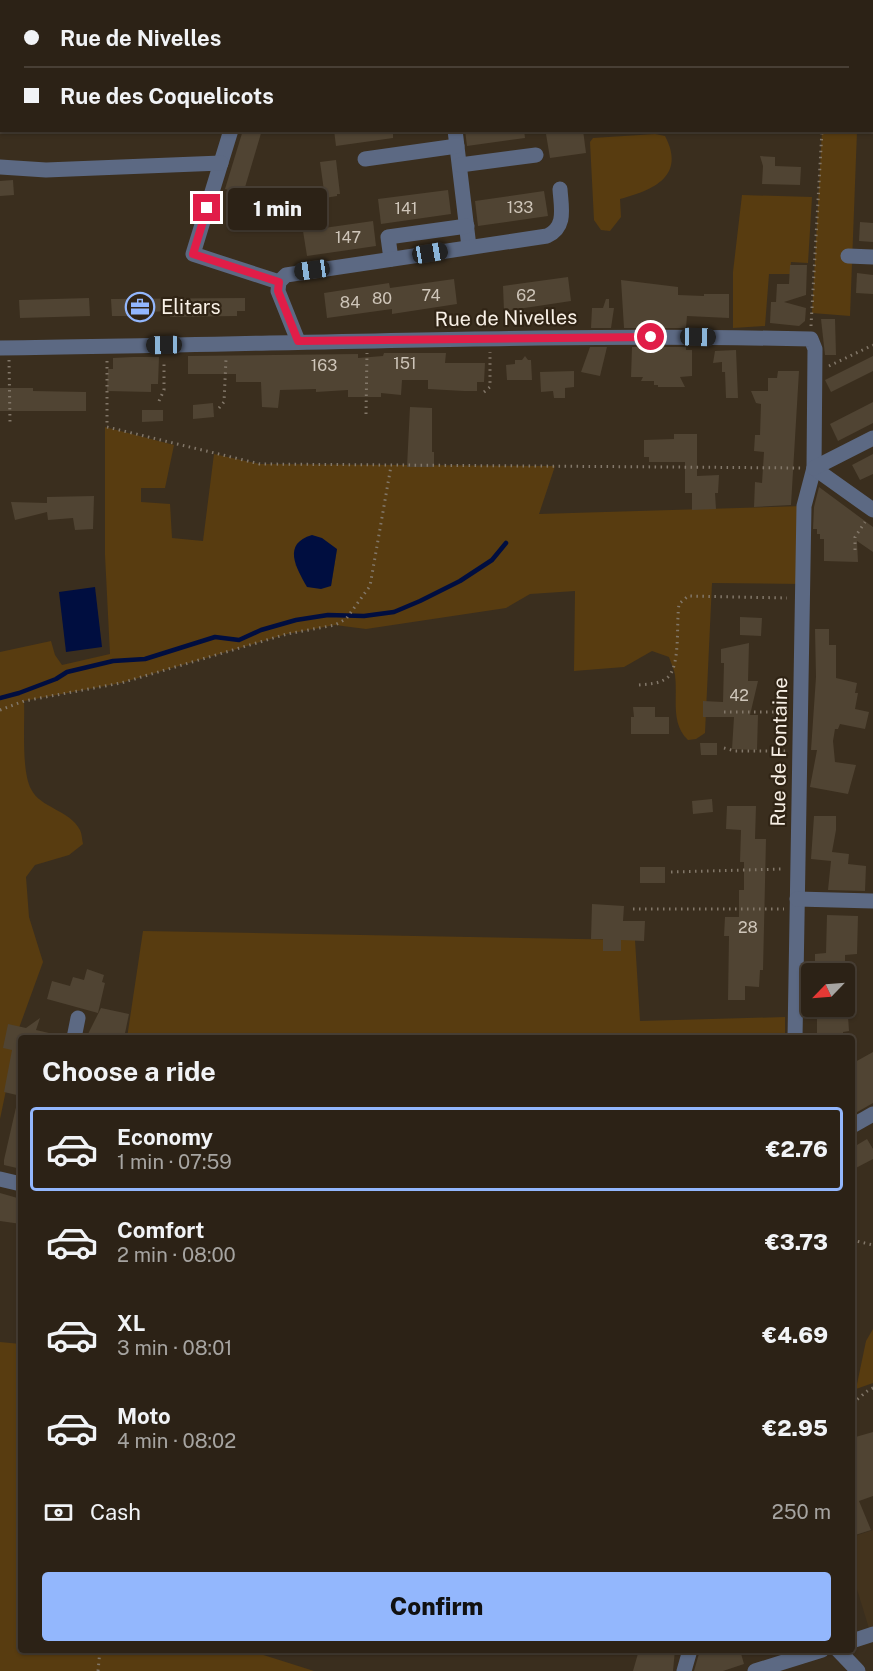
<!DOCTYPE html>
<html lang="en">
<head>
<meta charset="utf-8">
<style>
  :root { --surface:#2c2216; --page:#382f23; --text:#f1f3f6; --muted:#a6a4a1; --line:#483f35; --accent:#93b7fd }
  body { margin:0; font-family:"Public Sans",sans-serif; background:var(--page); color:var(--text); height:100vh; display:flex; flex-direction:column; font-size:22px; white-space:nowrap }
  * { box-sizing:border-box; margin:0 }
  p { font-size:20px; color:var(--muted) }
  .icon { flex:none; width:33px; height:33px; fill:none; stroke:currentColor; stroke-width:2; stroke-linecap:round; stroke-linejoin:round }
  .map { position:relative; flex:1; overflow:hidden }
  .drawer { position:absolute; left:18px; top:1035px; width:837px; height:618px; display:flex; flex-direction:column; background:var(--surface); border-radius:6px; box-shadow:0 2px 4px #0004,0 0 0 2px var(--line) }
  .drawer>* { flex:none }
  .guide { position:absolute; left:0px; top:0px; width:873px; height:132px; box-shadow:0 2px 4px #0004,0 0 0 2px var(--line); display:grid; align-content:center; height:132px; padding:0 24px; background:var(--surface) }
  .needle { width:39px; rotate:245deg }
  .buttons { position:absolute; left:801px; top:963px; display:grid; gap:12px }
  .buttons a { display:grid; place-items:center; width:54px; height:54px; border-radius:6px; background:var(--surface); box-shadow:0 2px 4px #0004,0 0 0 2px var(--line); font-size:30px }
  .end { position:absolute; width:27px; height:27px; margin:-14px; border:8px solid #e11d48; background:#fff; box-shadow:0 0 0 3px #fff }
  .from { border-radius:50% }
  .bubble { position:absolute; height:42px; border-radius:6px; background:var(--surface); box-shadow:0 2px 4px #0004,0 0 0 2px var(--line); font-size:20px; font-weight:800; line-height:42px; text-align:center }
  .car { position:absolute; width:18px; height:36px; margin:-18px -9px; border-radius:8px; box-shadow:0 0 4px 2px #0007; background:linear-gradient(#222 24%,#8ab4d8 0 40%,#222 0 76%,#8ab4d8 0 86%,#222 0) }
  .guide b { display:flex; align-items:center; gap:21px; height:57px; font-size:22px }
  .guide b+b { border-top:2px solid var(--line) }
  .guide i { width:15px; height:15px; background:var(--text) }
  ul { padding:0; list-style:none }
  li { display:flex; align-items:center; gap:18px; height:84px; margin:0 12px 9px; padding:0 12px; border:3px solid transparent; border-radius:6px }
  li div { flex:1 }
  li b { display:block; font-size:22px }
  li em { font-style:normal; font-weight:800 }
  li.selected { border-color:var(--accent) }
  li>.icon { width:54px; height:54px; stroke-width:1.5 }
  h2 { padding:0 24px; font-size:27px; line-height:72px }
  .pay { display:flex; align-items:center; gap:15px; height:66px; padding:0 24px; font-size:22px }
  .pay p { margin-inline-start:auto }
  .action { display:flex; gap:12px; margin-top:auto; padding:12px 24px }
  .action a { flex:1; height:69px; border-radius:6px; background:var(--accent); color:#111; font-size:24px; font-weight:800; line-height:69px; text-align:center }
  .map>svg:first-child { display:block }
  .built { fill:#43331d }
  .green { fill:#583c10; fill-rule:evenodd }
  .water { fill:#000e40 }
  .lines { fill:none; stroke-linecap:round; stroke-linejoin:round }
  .stream { stroke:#000e40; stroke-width:4.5 }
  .building { fill:#504433 }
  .path { stroke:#827769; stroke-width:3; stroke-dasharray:1.5 4.5; stroke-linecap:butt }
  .minor { stroke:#5c6983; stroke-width:15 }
  .route { stroke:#e11d48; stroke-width:8 }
  .labels { text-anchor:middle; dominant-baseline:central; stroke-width:4.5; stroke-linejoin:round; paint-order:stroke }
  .number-label { font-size:16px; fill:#cec5b9 }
  .poi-label { font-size:20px; fill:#f8f0e6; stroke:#302415; text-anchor:start }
  .street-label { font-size:20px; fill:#f8f0e6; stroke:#302415 }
</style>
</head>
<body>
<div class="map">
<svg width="873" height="1671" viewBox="0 0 873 1671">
  <rect width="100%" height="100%" fill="#3a2e1e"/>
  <!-- built -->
  <polygon class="built" points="873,1530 873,1634 871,1635 852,1573 852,1537"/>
  <!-- green -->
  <g class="green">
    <polygon points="822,131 857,131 850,316 812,313"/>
    <path d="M 655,134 L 665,136 C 686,176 654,190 620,199 L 621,217 L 610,231 L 601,230 L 594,220 L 590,142 L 593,138 Z"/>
    <polygon points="742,195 812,197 808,263 791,262 790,274 769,274 765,326 733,328 733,272"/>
    <path d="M 105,427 L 174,445 L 165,488 L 141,488 L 141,502 L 170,504 L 172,538 L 203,541 L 214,454 L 260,464 L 555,466 L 539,514 L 804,506 L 803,584 L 712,583 L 705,733 L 696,739 L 688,740 C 670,723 678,698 675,675 C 674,669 671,663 669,657 L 652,651 L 624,667 L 574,671 L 575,591 L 530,594 L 506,608 L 366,629 L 335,625 L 287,634 L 121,683 L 24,701 C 25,723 21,770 31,789 C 40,808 70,810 80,830 C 82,834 82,840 83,844 L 69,855 L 35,865 L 26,877 L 29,917 L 43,962 L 19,1028 L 0,1119 L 0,652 L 51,641 L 55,655 L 62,665 L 110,654 L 105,555 ZM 337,549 L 331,586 L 295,565 Z"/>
    <polygon points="143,931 635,940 640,1021 785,1017 785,1038 127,1038"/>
    <polygon points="873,1329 873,1383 856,1389 866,1341"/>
    <polygon points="0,1342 21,1344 21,1650 248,1650 314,1671 0,1671"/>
  </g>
  <!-- water -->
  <g class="water">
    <path d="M 312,535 L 322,538 L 337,549 L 331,586 L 321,589 L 307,587 C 296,567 282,544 312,535 Z"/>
    <polygon points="95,587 102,647 66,652 59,592"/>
  </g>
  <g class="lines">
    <!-- stream -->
    <polyline class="stream" points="0,698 19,693 56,679 67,672 113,661 145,659 215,637 239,640 261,630 296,620 328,615 364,616 394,612 420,601 460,581 492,560 506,543"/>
  </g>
  <!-- building -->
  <g class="building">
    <polygon points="243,130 262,130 243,194 225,189"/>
    <polygon points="334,130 393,130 393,138 336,146"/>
    <polygon points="465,130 524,130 525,138 467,146"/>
    <polygon points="569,130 583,130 586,153 550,158 546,134"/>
    <polygon points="760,156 775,157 775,166 801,167 800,185 762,184 763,166"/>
    <polygon points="336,160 340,194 337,194 337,196 325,198 320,162"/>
    <polygon points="13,180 14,195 0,196 0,181"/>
    <polygon points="448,190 451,214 381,224 378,199"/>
    <polygon points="544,191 548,216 478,226 475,201"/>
    <polygon points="373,221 376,246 307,256 303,231"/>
    <polygon points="860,222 873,223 873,242 859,241"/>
    <polygon points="790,265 807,265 806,295 784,302 806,308 805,321 799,326 770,323 771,302 776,302 777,284 789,284"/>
    <polygon points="857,273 873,275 873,294 856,293"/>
    <polygon points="568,277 571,301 504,311 503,286"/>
    <polygon points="454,279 457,304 392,314 392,309 327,318 324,293 389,283 390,288"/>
    <polygon points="621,280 678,287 678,295 704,296 704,294 729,294 729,318 687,316 686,328 624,328"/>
    <polygon points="89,298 90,316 20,318 19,300"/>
    <polygon points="245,298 245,311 237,311 237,316 170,317 170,311 147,312 147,316 112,316 111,299"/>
    <polygon points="606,299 609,299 609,308 614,308 611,328 591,328 592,308 603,308"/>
    <polygon points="821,319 835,319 836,355 825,355"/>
    <polygon points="590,347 607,347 600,376 581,372"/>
    <polygon points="632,347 686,347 686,350 692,350 692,376 680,377 685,387 658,387 658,385 654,385 654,381 641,381 643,377 631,377"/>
    <polygon points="736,350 738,398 726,398 725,372 722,372 722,362 713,363 715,351"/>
    <polygon points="384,353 446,353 445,363 485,363 484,382 477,382 477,391 464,391 428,389 428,380 402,380 401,395 381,393 381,397 348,397 348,390 316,392 316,389 280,390 278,408 262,407 261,382 236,382 236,374 188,374 188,356 358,354 358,358 383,356"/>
    <polygon points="525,356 528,360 531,360 532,380 507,380 506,365 515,364 515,360 522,360"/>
    <polygon points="873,356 873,371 831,392 825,380"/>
    <polygon points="133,357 159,357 158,384 151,384 151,392 107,391 108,369 113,369 113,358"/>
    <polygon points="574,371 574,387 565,388 565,398 554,398 553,391 541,392 540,372"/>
    <polygon points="778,371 799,371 791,505 754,507 755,482 762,483 764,452 754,451 755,435 760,435 761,404 756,403 751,391 768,391 768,378 777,378"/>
    <polygon points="0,388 33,388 33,391 86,392 86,411 0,411"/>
    <polygon points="873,402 873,423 838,441 830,424"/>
    <polygon points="213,403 214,417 193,419 193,405"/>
    <polygon points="410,407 432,408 432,452 434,452 434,467 407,467"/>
    <polygon points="142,410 163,410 163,421 142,422"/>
    <polygon points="674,434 697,434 697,476 719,475 718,493 715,493 716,509 692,510 692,493 685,493 685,462 649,462 649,457 644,457 644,440 674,439"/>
    <polygon points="873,454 873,474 860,480 852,465"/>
    <polygon points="819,487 873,527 873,552 857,541 858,562 824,561 824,539 820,539 820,534 817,534 817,529 813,529 814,507"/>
    <polygon points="94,496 93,529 75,530 73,518 48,520 47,512 15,520 11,502 47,503 47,497"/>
    <polygon points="740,617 762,618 761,636 740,635"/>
    <polygon points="815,629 829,629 829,645 836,645 836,678 857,683 855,693 858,693 855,709 869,712 865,729 840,724 838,729 835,729 833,741 835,762 856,765 848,794 810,787 817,750 811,750 816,677"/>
    <polygon points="749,643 748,681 758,681 750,715 758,715 757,750 732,749 734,717 703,717 703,701 723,702 724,663 721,663 721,649"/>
    <polygon points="633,707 655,707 655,717 669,717 669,734 631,734 631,717 634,717"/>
    <polygon points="700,743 717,743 717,755 701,755"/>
    <polygon points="712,799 713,812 693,814 692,801"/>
    <polygon points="727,806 756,806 755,839 766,839 763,970 760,970 759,987 745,986 745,1000 728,1000 729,936 724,936 725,917 739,917 739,890 744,890 744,862 740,862 741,830 726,829"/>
    <polygon points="814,816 836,816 836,830 832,852 849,854 848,864 866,866 865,891 828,890 831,861 811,859"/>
    <rect x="640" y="867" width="25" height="16"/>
    <polygon points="592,904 624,906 623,921 645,921 644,941 621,940 621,951 603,951 603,939 591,939"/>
    <polygon points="827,915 858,916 857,954 845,955 845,961 833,962 833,973 815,973 815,954 826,953"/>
    <polygon points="87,969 104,975 102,982 105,983 98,1013 47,999 52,981 70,986 73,977 84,980"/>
    <polygon points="101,1008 129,1014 124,1038 86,1038"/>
    <polygon points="817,1015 848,1016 849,1031 843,1032 843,1035 834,1035 834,1038 817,1038"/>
    <polygon points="40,1018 36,1030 49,1033 48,1038 21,1038 21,1096 4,1092 12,1050 3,1048 8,1024 26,1028"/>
    <polygon points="873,1052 873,1103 852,1115 852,1067 857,1064 855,1062"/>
    <polygon points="17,1103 21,1104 21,1169 4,1165 4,1160"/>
    <polygon points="867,1139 873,1149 873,1159 852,1170 852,1148"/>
    <polygon points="0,1193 21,1199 21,1224 0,1221"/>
    <polygon points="873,1432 873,1496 859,1501 871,1530 852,1536 852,1438"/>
    <polygon points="639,1650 675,1650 673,1671 633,1671"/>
    <polygon points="700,1650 740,1650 744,1664 723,1671 694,1671"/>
  </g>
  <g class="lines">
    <!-- path -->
    <g class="path">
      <polyline points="728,0 734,2"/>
      <polyline points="679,2 684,0"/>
      <polyline points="768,2 772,0"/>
      <polyline points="833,2 833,0"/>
      <polyline points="811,326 822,130"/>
      <polyline points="9,360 10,422"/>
      <polyline points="107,361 107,427 260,464 801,468"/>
      <polyline points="829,366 873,345"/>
      <polyline points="484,392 490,387 490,352"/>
      <polyline points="159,401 164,390 164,360"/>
      <polyline points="219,408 224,402 226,359"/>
      <polyline points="366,414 367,353"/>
      <polyline points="855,550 855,537 865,522"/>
      <path d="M 639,685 C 649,684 659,684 667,678 C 681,667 676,622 679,604 L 688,596 L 787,598"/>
      <polyline points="0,710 24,701 121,683 287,634 335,625 346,619 370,586 391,466"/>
      <polyline points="724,712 788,712"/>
      <polyline points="724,748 735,751 788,751"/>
      <polyline points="671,872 783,869"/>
      <polyline points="633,909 784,909"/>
      <polyline points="852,1240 873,1245"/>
      <path d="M 852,1402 C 861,1399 864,1391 873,1388"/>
      <polyline points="98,1671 100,1650"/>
    </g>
    <!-- minor -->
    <g class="minor">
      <polyline points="7,0 12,2"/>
      <polyline points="221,0 222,2"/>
      <polyline points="293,0 293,2"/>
      <polyline points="658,0 658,2"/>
      <polyline points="101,2 127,0"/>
      <polyline points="420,2 424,0"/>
      <polyline points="872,108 873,108"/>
      <polyline points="231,130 193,254 279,282"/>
      <polyline points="455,130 469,247"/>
      <polyline points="365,159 457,146"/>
      <polyline points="460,165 536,155"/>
      <polyline points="0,167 46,170 221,163"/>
      <polyline points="848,256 873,257"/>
      <polyline points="391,259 388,237 467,226"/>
      <path d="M 298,341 L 278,291 L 279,282 L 286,275 L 547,236 C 567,227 561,207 560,189"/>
      <path d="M 0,348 C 270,345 540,333 811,339 L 815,349 L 814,468 L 804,506 L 795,1038"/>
      <polyline points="814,468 873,510"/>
      <polyline points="814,468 873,438"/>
      <polyline points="797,899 873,901"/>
      <polyline points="74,1038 78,1018"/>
      <polyline points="852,1126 873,1114"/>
      <polyline points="0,1179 21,1184"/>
      <polyline points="852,1641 873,1634"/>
      <polyline points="838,1650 858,1671"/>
      <polyline points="684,1671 690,1650"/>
      <polyline points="755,1671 822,1650"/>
    </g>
  </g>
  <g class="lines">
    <!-- route -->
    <polyline class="route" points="207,208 193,254 279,282 278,291 298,341 651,337"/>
  </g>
  <!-- icons -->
  <defs>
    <g id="office-ring" transform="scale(1.5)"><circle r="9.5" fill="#302415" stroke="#93b7fd" stroke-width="1.5"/><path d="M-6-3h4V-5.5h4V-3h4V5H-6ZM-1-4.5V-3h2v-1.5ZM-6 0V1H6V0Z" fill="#93b7fd"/></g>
  </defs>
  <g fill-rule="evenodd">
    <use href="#office-ring" x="140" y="307"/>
  </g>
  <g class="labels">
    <!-- number labels -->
    <g class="number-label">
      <text x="520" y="207">133</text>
      <text x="406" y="208">141</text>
      <text x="348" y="237">147</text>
      <text x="431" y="295">74</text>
      <text x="526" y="295">62</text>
      <text x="382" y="298">80</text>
      <text x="350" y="302">84</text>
      <text x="405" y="363">151</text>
      <text x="324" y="365">163</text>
      <text x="739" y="695">42</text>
      <text x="748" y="927">28</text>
    </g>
    <!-- poi labels -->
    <g class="poi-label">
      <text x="161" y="307">Elitars</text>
    </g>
    <!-- street labels -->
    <g class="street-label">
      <text transform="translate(506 318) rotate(-1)">Rue de Nivelles</text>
      <text transform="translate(779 752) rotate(-89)">Rue de Fontaine</text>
    </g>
  </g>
</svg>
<div class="buttons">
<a><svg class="needle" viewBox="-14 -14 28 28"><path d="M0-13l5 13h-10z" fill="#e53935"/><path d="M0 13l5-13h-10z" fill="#a6a4a1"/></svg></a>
</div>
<i class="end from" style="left:651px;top:337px"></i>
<i class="end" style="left:207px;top:208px"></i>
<div class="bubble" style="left:228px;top:188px;width:99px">1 min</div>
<i class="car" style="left:430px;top:253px;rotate:81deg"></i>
<i class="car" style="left:312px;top:270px;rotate:262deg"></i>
<i class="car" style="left:698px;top:337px;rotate:91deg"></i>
<i class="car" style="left:164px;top:345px;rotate:269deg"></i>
<div class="guide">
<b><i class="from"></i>Rue de Nivelles</b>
<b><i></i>Rue des Coquelicots</b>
</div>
<section class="drawer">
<h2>Choose a ride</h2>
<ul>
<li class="selected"><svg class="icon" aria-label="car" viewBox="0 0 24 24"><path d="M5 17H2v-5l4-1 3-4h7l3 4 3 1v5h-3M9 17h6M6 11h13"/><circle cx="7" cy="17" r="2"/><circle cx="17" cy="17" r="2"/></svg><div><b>Economy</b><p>1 min · 07:59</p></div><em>€2.76</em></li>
<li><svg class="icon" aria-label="car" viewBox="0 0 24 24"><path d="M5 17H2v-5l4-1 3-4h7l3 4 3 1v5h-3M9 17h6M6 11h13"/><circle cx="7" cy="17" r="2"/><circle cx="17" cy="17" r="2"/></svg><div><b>Comfort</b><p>2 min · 08:00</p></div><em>€3.73</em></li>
<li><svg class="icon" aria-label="car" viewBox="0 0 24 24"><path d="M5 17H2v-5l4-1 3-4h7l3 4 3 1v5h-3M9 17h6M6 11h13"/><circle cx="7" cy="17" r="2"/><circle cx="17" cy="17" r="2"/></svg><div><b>XL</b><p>3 min · 08:01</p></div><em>€4.69</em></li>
<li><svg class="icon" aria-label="car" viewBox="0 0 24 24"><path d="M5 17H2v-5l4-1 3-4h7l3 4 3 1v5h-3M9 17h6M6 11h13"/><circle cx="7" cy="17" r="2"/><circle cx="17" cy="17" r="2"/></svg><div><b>Moto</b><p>4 min · 08:02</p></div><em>€2.95</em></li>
</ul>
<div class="pay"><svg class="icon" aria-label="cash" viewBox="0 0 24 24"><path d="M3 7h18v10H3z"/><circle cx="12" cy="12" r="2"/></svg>Cash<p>250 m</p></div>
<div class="action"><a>Confirm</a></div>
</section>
</div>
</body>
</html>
